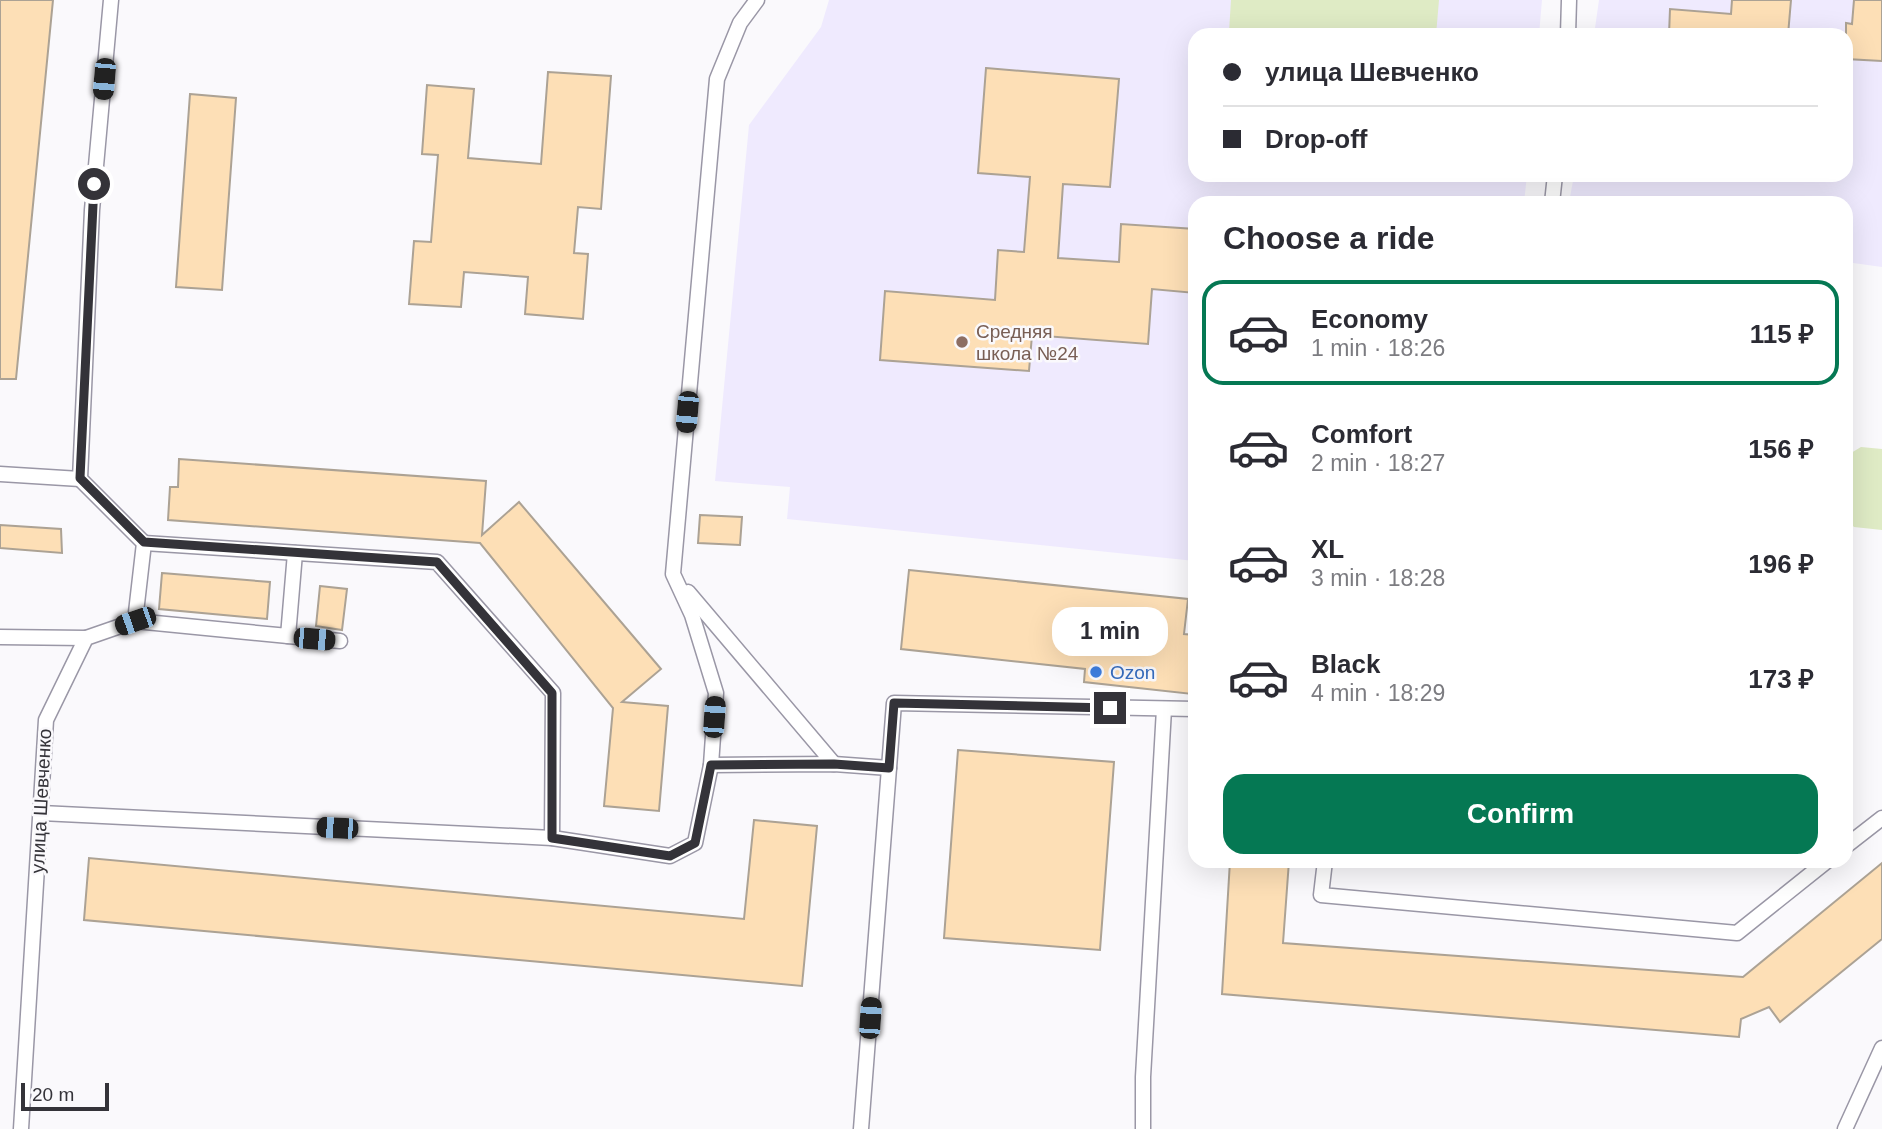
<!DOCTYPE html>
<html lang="en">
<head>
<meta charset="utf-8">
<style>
  :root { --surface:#fff; --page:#f7f7f7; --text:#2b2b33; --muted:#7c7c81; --line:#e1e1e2; --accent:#057853 }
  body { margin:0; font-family:Arial,sans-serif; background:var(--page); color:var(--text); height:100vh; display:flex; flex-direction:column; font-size:26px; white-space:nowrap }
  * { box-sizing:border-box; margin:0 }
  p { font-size:23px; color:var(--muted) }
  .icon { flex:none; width:38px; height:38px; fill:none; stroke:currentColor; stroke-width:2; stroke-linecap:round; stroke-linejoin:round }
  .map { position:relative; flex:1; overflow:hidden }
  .drawer { position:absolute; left:1188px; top:196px; width:665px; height:672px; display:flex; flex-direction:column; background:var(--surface); border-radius:21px; box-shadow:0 7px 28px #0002 }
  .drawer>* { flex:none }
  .banner { position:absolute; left:1188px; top:28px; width:665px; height:154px; border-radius:21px; box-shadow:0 7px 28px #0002; display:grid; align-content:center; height:154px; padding:0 35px; background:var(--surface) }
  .scale { position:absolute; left:21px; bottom:18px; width:88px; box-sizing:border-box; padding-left:7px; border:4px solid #343339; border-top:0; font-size:19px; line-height:24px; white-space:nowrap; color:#343339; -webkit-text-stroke:5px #faf9fc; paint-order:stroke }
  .end { position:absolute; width:32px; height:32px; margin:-16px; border:9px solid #343339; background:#fff; box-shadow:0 0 0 4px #fff }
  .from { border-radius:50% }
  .bubble { position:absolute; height:49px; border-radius:21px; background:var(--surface); box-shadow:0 7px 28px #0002; font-size:23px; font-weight:800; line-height:49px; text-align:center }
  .car { position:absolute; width:21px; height:42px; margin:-21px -10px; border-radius:9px; box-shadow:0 0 5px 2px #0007; background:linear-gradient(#222 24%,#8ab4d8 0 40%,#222 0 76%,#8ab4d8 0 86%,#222 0) }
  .banner b { display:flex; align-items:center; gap:24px; height:66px; font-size:26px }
  .banner b+b { border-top:2px solid var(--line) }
  .banner i { width:18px; height:18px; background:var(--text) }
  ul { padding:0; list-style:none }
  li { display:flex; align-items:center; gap:21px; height:105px; margin:0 14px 10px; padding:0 21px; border:4px solid transparent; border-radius:21px }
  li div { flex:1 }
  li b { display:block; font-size:26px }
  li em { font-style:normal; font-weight:800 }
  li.on { border-color:var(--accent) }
  li>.icon { width:63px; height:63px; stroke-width:1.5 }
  h2 { padding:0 35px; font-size:32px; line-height:84px }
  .primary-button { display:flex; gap:14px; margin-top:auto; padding:14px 35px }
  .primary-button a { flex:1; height:80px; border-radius:21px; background:var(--accent); color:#fff; font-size:28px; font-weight:800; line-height:80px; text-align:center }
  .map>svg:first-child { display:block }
  .built { fill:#efeafe }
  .green { fill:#dfebc5 }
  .building { fill:#fddfb6; stroke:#aca294; stroke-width:2 }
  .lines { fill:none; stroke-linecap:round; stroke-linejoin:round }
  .service-casing { stroke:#9a97a6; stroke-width:17 }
  .service { stroke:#fff; stroke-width:14 }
  .route { stroke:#343339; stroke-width:9 }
  .education-dot { fill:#8d6e63; stroke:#faf9fc; stroke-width:2.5 }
  .shop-dot { fill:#3f7fe0; stroke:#faf9fc; stroke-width:2.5 }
  .labels { text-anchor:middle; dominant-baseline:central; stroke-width:5; stroke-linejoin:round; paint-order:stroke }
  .education-label { font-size:19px; fill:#785e54; stroke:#faf9fc; text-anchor:start }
  .shop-label { font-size:19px; fill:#366cbe; stroke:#faf9fc; text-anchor:start }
  .street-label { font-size:19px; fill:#343339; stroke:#faf9fc }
</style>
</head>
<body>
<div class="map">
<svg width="1882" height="1129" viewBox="0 0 1882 1129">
  <rect width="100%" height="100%" fill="#faf9fc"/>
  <!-- built -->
  <g class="built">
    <polygon points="829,0 1542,0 1539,35 1195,35 1195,175 1527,175 1524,203 1195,203 1195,561 787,519 790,487 715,481 749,125 821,27"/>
    <polygon points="1599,0 1882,0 1882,267 1846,262 1846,203 1569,203 1574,175 1846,175 1846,35 1594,35"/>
  </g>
  <!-- green -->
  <g class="green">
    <polygon points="1231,0 1439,0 1436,35 1263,35 1229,32"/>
    <polygon points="1861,447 1882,449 1882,530 1854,527 1846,519 1846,456"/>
  </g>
  <!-- building -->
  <g class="building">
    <polygon points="0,0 53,0 16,379 0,379"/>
    <polygon points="1732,0 1791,0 1788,35 1669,35 1670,9 1731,14"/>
    <polygon points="1854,0 1882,0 1882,61 1846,59 1846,23 1852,24"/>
    <polygon points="986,68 1119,79 1110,187 1063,184 1058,258 1119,262 1121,224 1195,229 1195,293 1152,289 1148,344 1032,335 1029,371 880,360 885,291 995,300 998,250 1024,252 1030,177 978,173"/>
    <polygon points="548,72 611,76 601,209 578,207 574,253 588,254 583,319 525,314 528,277 464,272 461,307 409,304 414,241 431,242 438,155 422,154 427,85 474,89 468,158 541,164"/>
    <polygon points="190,94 236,98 222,290 176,287"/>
    <polygon points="179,459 486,481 482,535 519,502 661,669 622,702 668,706 659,811 604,806 613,708 480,543 168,520 170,487 178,487"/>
    <polygon points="700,515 742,517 740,545 698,543"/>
    <polygon points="0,525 61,529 62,553 0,548"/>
    <polygon points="909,570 1188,599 1184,634 1195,635 1192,694 1084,682 1085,669 901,649"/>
    <polygon points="162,573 270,582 267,619 159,609"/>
    <polygon points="320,586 347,589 342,630 316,626"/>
    <polygon points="958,750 1114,762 1100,950 944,938"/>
    <polygon points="754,820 817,826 802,986 84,920 89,858 744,919"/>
    <polygon points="1230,861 1289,861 1283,943 1743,977 1882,863 1882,939 1780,1022 1769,1007 1741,1019 1739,1037 1222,994"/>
  </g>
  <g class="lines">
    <!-- service casing -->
    <g class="service-casing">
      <g id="service">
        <polyline points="1568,35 1569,0"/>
        <polyline points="1552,203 1555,175"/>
        <polyline points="0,474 80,479"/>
        <polyline points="144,543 437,562 553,693 552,838"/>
        <polyline points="688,592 834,764"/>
        <polyline points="135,621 288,636 295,553"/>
        <polyline points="288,636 340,641"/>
        <polyline points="0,637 86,638"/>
        <polyline points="711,765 834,764 889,768 861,1129"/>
        <polyline points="889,768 894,703 1195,709"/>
        <polyline points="41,813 552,838 670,856 695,843 711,765 716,693 692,615 673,574 717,79 740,23 757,0"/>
        <polyline points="1846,846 1882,818"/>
        <polyline points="1325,861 1321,895 1737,933 1827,861"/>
        <polyline points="21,1129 46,720 86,638 135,621 144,543 80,479 92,210 111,0"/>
        <polyline points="1143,1129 1143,1077 1164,709"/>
        <polyline points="1845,1129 1882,1048"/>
      </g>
    </g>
    <!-- service -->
    <use href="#service" class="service"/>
  </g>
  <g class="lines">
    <!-- route -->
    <polyline class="route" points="94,184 80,478 144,542 437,562 552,693 552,838 670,856 695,843 711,765 834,764 889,768 894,703 1110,708"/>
  </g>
  <!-- markers -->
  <circle class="education-dot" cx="962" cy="342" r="7"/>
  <circle class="shop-dot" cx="1096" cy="672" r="7"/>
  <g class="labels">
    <!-- education labels -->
    <g class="education-label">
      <text x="976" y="331">Средняя<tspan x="976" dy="22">школа №24</tspan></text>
    </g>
    <!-- shop labels -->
    <g class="shop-label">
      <text x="1110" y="672">Ozon</text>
    </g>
    <!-- street labels -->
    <g class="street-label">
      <text transform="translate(41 801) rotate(-87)">улица Шевченко</text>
    </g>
  </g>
</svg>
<div class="scale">20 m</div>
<i class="end from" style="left:94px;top:184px"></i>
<i class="end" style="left:1110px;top:708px"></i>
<div class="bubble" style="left:1052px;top:607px;width:116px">1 min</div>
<i class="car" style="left:104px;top:79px;rotate:185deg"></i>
<i class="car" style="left:687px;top:412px;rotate:185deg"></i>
<i class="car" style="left:135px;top:621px;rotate:251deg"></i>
<i class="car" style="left:314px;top:639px;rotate:95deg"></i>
<i class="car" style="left:714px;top:717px;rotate:4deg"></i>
<i class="car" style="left:337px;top:828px;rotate:273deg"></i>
<i class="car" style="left:870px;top:1018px;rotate:4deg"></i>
<div class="banner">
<b><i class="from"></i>улица Шевченко</b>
<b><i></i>Drop-off</b>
</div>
<section class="drawer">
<h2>Choose a ride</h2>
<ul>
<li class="on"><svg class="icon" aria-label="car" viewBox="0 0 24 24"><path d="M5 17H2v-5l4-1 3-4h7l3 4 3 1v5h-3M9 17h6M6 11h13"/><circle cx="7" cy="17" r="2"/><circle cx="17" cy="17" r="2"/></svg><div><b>Economy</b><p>1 min · 18:26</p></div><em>115 ₽</em></li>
<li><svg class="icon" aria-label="car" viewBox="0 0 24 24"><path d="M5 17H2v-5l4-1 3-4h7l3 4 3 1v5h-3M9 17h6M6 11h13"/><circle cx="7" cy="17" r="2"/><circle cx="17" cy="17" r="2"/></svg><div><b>Comfort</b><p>2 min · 18:27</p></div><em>156 ₽</em></li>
<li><svg class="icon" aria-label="car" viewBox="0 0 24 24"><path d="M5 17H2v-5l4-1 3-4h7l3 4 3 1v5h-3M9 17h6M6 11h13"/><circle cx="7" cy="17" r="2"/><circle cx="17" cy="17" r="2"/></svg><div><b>XL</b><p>3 min · 18:28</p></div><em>196 ₽</em></li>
<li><svg class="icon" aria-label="car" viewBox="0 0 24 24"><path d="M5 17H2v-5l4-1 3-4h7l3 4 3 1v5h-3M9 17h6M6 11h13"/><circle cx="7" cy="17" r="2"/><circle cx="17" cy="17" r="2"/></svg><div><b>Black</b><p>4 min · 18:29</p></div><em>173 ₽</em></li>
</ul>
<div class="primary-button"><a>Confirm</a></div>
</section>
</div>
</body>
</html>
